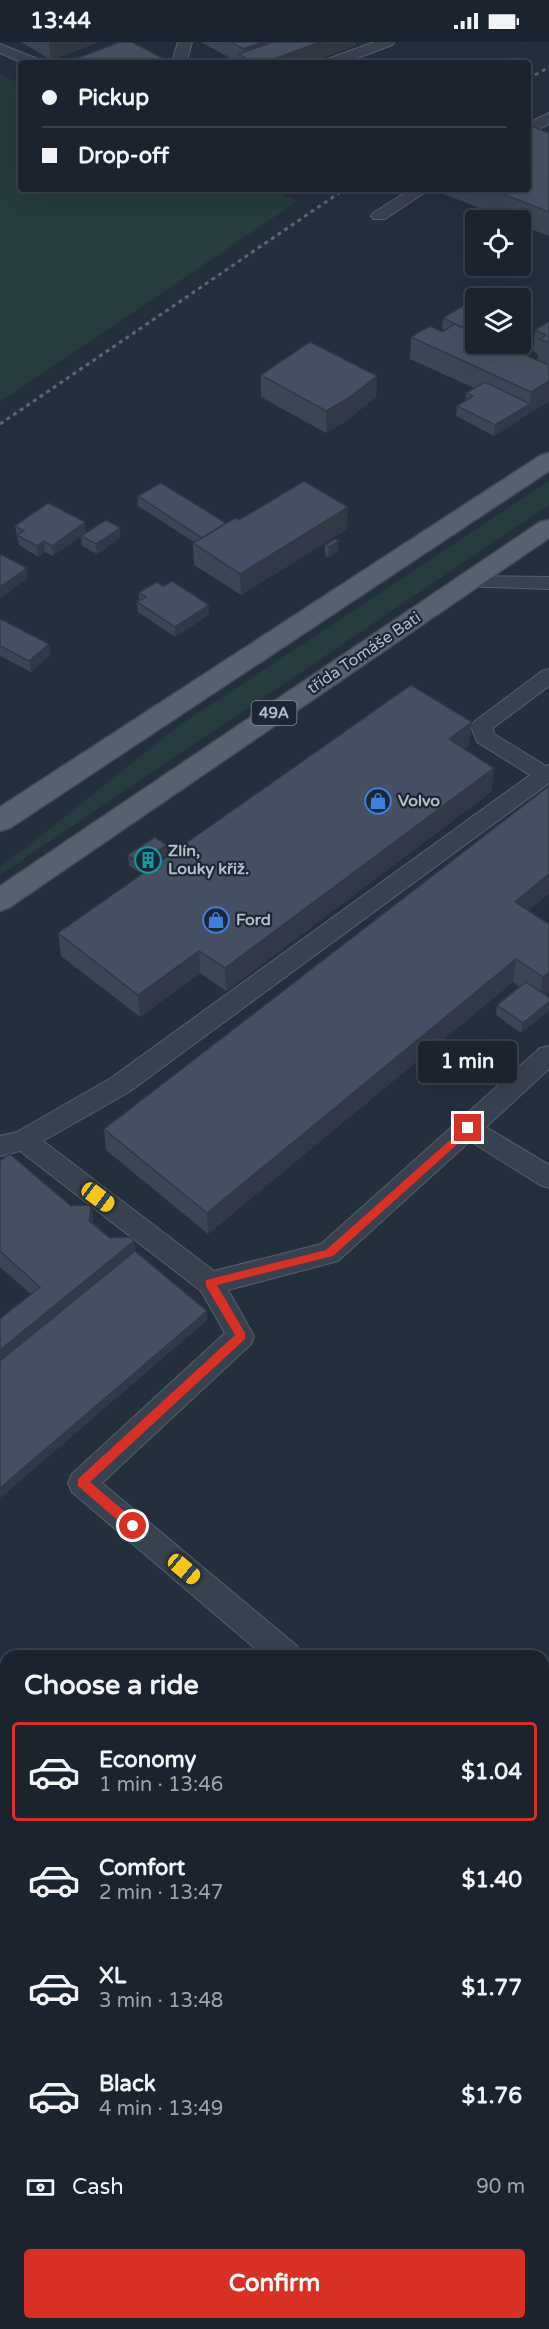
<!DOCTYPE html>
<html lang="en">
<head>
<meta charset="utf-8">
<style>
  :root { --surface:#1b232e; --page:#282f3a; --text:#f1f3f6; --muted:#a0a4aa; --line:#39404a; --accent:#d93025 }
  body { margin:0; font-family:"Varela Round",sans-serif; background:var(--page); color:var(--text); height:100vh; display:flex; flex-direction:column; font-size:22px; white-space:nowrap }
  * { box-sizing:border-box; margin:0 }
  p { font-size:20px; color:var(--muted) }
  .icon { flex:none; width:33px; height:33px; fill:none; stroke:currentColor; stroke-width:2; stroke-linecap:round; stroke-linejoin:round }
  .map { position:relative; flex:1; overflow:hidden }
  .drawer { position:absolute; left:0px; top:1608px; width:549px; height:680px; display:flex; flex-direction:column; background:var(--surface); border-radius:18px 18px 0 0; box-shadow:0 6px 24px #0002,0 0 0 2px var(--line) }
  .drawer>* { flex:none }
  .banner { position:absolute; left:18px; top:18px; width:513px; height:132px; border-radius:6px; box-shadow:0 6px 24px #0002,0 0 0 2px var(--line); display:grid; align-content:center; height:132px; padding:0 24px; background:var(--surface) }
  .fabs { position:absolute; left:465px; top:168px; display:grid; gap:12px }
  .fabs a { display:grid; place-items:center; width:66px; height:66px; border-radius:6px; background:var(--surface); box-shadow:0 6px 24px #0002,0 0 0 2px var(--line); font-size:30px }
  .end { position:absolute; width:27px; height:27px; margin:-14px; border:8px solid #d93025; background:#fff; box-shadow:0 0 0 3px #fff }
  .from { border-radius:50% }
  .bubble { position:absolute; height:42px; border-radius:6px; background:var(--surface); box-shadow:0 6px 24px #0002,0 0 0 2px var(--line); font-size:20px; font-weight:700; line-height:42px; text-align:center }
  .car { position:absolute; width:18px; height:36px; margin:-18px -9px; border-radius:8px; box-shadow:0 0 4px 2px #0007; background:linear-gradient(#f5c518 24%,#345 0 40%,#f5c518 0 76%,#345 0 86%,#f5c518 0) }
  .banner b { display:flex; align-items:center; gap:21px; height:57px; font-size:22px }
  .banner b+b { border-top:2px solid var(--line) }
  .banner i { width:15px; height:15px; background:var(--text) }
  ul { padding:0; list-style:none }
  li { display:flex; align-items:center; gap:18px; height:99px; margin:0 12px 9px; padding:0 12px; border:3px solid transparent; border-radius:6px }
  li div { flex:1 }
  li b { display:block; font-size:22px }
  li em { font-style:normal; font-weight:700 }
  li.selected { border-color:var(--accent) }
  li>.icon { width:54px; height:54px; stroke-width:1.5 }
  h2 { padding:0 24px; font-size:27px; line-height:72px }
  .pay { display:flex; align-items:center; gap:15px; height:66px; padding:0 24px; font-size:22px }
  .pay p { margin-inline-start:auto }
  .action { display:flex; gap:12px; margin-top:auto; padding:12px 24px }
  .action a { flex:1; height:69px; border-radius:6px; background:var(--accent); color:#fff; font-size:24px; font-weight:700; line-height:69px; text-align:center }
  .status { display:flex; justify-content:space-between; align-items:center; height:42px; padding:0 30px; background:var(--surface); direction:ltr }
  .status svg { height:16px; fill:currentColor }
  .map>svg:first-child { display:block }
  .green { fill:#263c3f }
  .lines { fill:none; stroke-linecap:round; stroke-linejoin:round }
  .service-casing { stroke:#565f6c; stroke-width:2 }
  .primary-casing { stroke:#414a57; stroke-width:3 }
  .service { fill:#38414e; fill-rule:evenodd }
  .primary { fill:#56606e; fill-rule:evenodd }
  .rail { stroke:#5a6575; stroke-width:3; stroke-dasharray:4 4; stroke-linecap:butt }
  .wall { fill:#3b4654 }
  .shaded-wall { fill:#303945 }
  .building { fill:#455162; stroke:#303945; stroke-width:1.5 }
  .route { fill:#d93025 }
  .labels { text-anchor:middle; dominant-baseline:central; stroke-width:4.5; stroke-linejoin:round; paint-order:stroke }
  .shield { fill:#1d2633; stroke:#878f9c; stroke-width:1.5 }
  .shield-label { font-size:15px; font-weight:bold; fill:#b4bcc9 }
  .street-label { font-size:16px; fill:#b4bcc9; stroke:#1d2633 }
  .poi-label { font-size:16px; font-weight:bold; fill:#b4bcc9; stroke:#1d2633; text-anchor:start }
</style>
</head>
<body>
<div class="status"><b>13:44</b><svg viewBox="0 0 49 12"><path d="M0 12V9h3v3zM5 12V6h3v6zM10 12V3h3v9zM15 12V0h3v12zM26 1h20v11H26zM47 4h2v5h-2z"/></svg></div>
<div class="map">
<svg width="549" height="2287" viewBox="0 0 549 2287">
  <rect width="100%" height="100%" fill="#242f3e"/>
  <!-- green -->
  <g class="green">
    <polygon points="0,33 21,42 21,147 269,147 298,159 0,360"/>
    <polygon points="549,439 549,463 0,833 0,824 27,805 177,685"/>
  </g>
  <g class="lines">
    <!-- service casing -->
    <g class="service-casing">
      <g id="service">
        <polygon points="178,0 192,0 187,18 189,21 172,20"/>
        <polygon points="374,0 394,0 392,3 344,21 323,21 325,18"/>
        <polygon points="0,2 40,18 42,21 23,21 0,11"/>
        <polygon points="549,71 549,82 528,92 528,81"/>
        <polygon points="411,147 430,147 385,177 373,177 371,174 373,171"/>
        <polygon points="467,534 549,535 549,547 460,544 457,540 460,536"/>
        <polygon points="549,627 549,644 493,686 494,692 546,724 549,723 549,741 129,1050 43,1099 214,1229 321,1202 540,1006 549,1004 549,1027 486,1085 549,1123 549,1146 540,1143 470,1099 338,1219 228,1248 254,1294 251,1302 102,1441 297,1604 301,1614 264,1614 72,1450 68,1441 72,1432 225,1291 201,1249 20,1109 0,1114 0,1094 17,1090 111,1036 530,733 477,700 471,684 475,679 542,629"/>
        <polygon points="543,1841 549,1843 549,1883 543,1881"/>
        <polygon points="549,2163 549,2204 543,2207 543,2166"/>
        <polygon points="449,2282 487,2282 485,2287 447,2287"/>
      </g>
    </g>
    <!-- primary casing -->
    <g class="primary-casing">
      <g id="primary">
        <polygon points="549,411 549,429 10,786 0,789 0,765 541,413"/>
        <polygon points="549,478 549,496 10,865 0,869 0,844 540,480"/>
      </g>
    </g>
    <!-- service -->
    <use href="#service" class="service"/>
    <!-- primary -->
    <use href="#primary" class="primary"/>
    <!-- rail -->
    <g class="rail">
      <polyline points="528,37 549,25"/>
      <polyline points="0,382 345,147"/>
    </g>
  </g>
  <!-- wall -->
  <g class="wall">
    <polygon points="21,0 99,0 51,18"/>
    <polygon points="201,0 356,0 355,4 308,21 239,21"/>
    <polygon points="549,91 549,194 520,183 520,178 510,178 436,149 436,147 528,147"/>
    <polygon points="471,259 476,302 538,318 538,312 533,309 535,288 549,279 549,359 494,394 456,374 457,364 466,358 466,351 474,346 410,317 411,295 442,290 445,288 442,287 443,276"/>
    <polygon points="261,333 377,334 376,355 346,379 326,391 261,355"/>
    <polygon points="138,454 226,481 239,478 347,487 241,553 194,523 193,501 194,500 138,464"/>
    <polygon points="15,484 86,490 53,514 45,510 38,515 19,503"/>
    <polygon points="120,486 120,496 97,512 82,504 81,494"/>
    <polygon points="325,503 338,509 328,516 325,513"/>
    <polygon points="139,550 209,573 175,595 138,570 137,560 139,559"/>
    <polygon points="0,577 49,602 51,612 31,630 0,614"/>
    <polygon points="469,704 464,707 494,726 491,750 226,949 200,931 140,975 61,914 58,891"/>
    <polygon points="166,803 167,813 140,831 129,823 128,813"/>
    <polygon points="529,869 549,882 549,950 545,953 549,956 549,968 521,991 496,973 497,963 520,945 513,940 208,1192 106,1108 104,1087"/>
    <polygon points="0,1119 94,1182 110,1196 134,1199 135,1209 207,1278 0,1456 0,1277 31,1252 0,1225"/>
  </g>
  <!-- shaded-wall -->
  <g class="shaded-wall">
    <polygon points="52,0 99,0 51,18 49,1"/>
    <polygon points="263,0 305,0 243,15 243,7"/>
    <polygon points="320,0 356,0 355,4 308,21 263,21"/>
    <polygon points="377,334 376,355 346,379 326,391 326,369"/>
    <polygon points="549,339 549,359 494,394 495,383 530,362 531,350"/>
    <polygon points="348,465 347,487 241,553 240,532"/>
    <polygon points="85,480 86,490 53,514 52,504"/>
    <polygon points="120,486 120,496 97,512 96,502"/>
    <polygon points="44,499 45,510 38,515 37,504"/>
    <polygon points="339,499 338,509 328,516 329,505"/>
    <polygon points="27,526 28,536 0,557 0,545"/>
    <polygon points="209,563 209,573 175,595 175,585"/>
    <polygon points="49,602 51,612 31,630 29,619"/>
    <polygon points="472,680 469,704 446,721 449,697"/>
    <polygon points="494,726 491,750 226,949 225,926"/>
    <polygon points="166,803 167,813 140,831 139,821"/>
    <polygon points="549,832 549,852 511,883 515,860"/>
    <polygon points="199,909 200,931 140,975 138,953"/>
    <polygon points="516,917 513,940 208,1192 207,1171"/>
    <polygon points="549,930 549,950 539,958 543,935"/>
    <polygon points="549,960 549,968 521,991 523,981"/>
    <polygon points="91,1163 94,1182 89,1179"/>
    <polygon points="134,1199 136,1218 0,1329 0,1308"/>
    <polygon points="207,1269 207,1278 0,1456 0,1446"/>
  </g>
  <!-- building -->
  <g class="building">
    <polygon points="120,0 132,0 172,21 64,21"/>
    <polygon points="231,0 263,0 243,7"/>
    <polygon points="273,0 320,0 263,21 254,21 239,12"/>
    <polygon points="528,83 549,91 549,170 490,147 528,147"/>
    <polygon points="471,259 476,261 476,285 470,289 443,276"/>
    <polygon points="549,279 549,301 540,297 546,293 535,288"/>
    <polygon points="455,282 476,291 476,302 499,302 549,323 549,339 531,350 411,295 430,284 442,290"/>
    <polygon points="310,300 377,334 347,357 326,369 261,333"/>
    <polygon points="485,340 530,362 495,383 457,364 473,354 466,351"/>
    <polygon points="304,439 348,465 240,532 193,501 235,476 239,478"/>
    <polygon points="161,441 226,481 202,496 138,454"/>
    <polygon points="48,461 85,480 52,504 44,499 37,504 17,493 24,489 15,484"/>
    <polygon points="106,478 120,486 96,502 81,494"/>
    <polygon points="335,497 339,499 329,505 325,503"/>
    <polygon points="0,512 27,526 0,545"/>
    <polygon points="172,539 209,563 175,585 137,560 146,555 139,550 157,540 163,544"/>
    <polygon points="0,577 49,602 29,619 0,604"/>
    <polygon points="411,643 472,680 449,697 494,726 225,926 199,909 138,953 58,891"/>
    <polygon points="549,744 549,832 515,860 549,882 549,930 543,935 516,917 207,1171 104,1087"/>
    <polygon points="155,795 166,803 139,821 128,813"/>
    <polygon points="526,940 549,956 549,960 523,981 497,963"/>
    <polygon points="10,1112 71,1164 91,1163 89,1179 110,1196 130,1195 134,1199 0,1308 0,1277 40,1245 0,1209 0,1119"/>
    <polygon points="135,1209 207,1269 0,1446 0,1319"/>
    <polygon points="0,1627 6,1633 6,2282 263,2282 268,2287 0,2287"/>
  </g>
  <!-- route -->
  <polygon class="route" points="468,1082 472,1083 472,1089 333,1214 217,1243 245,1291 245,1297 90,1440 137,1480 137,1488 129,1488 78,1444 78,1437 235,1293 206,1244 206,1238 326,1208"/>
  <!-- icons -->
  <defs>
    <g id="shop-ring" transform="scale(1.35)"><circle r="9.5" fill="#1d2633" stroke="#3f7fe0" stroke-width="1.5"/><path d="M-5-2.5h2.3a2.7 3.5 0 0 1 5.4 0H5L5.5 6h-11ZM-1.5-2.5h3a1.5 2.3 0 0 0-3 0Z" fill="#3f7fe0"/></g>
    <g id="building-ring" transform="scale(1.35)"><circle r="9.5" fill="#1d2633" stroke="#0f9aa8" stroke-width="1.5"/><path d="M-4-6H4V6H1V3H-1V6H-4ZM-2.5-4.3h1.7v1.8h-1.7ZM.8-4.3h1.7v1.8H.8ZM-2.5-1h1.7V.8h-1.7ZM.8-1h1.7V.8H.8Z" fill="#0f9aa8"/></g>
  </defs>
  <g fill-rule="evenodd">
    <use href="#shop-ring" x="378" y="759"/>
    <use href="#building-ring" x="148" y="818"/>
    <use href="#shop-ring" x="216" y="878"/>
  </g>
  <g class="labels">
    <!-- shield labels -->
    <rect class="shield" x="251.5" y="659" width="45" height="24" rx="4.5"/>
    <g class="shield-label">
      <text x="274" y="671">49A</text>
    </g>
    <!-- street labels -->
    <g class="street-label">
      <text transform="translate(364 611) rotate(-34)">třída Tomáše Bati</text>
    </g>
    <!-- poi labels -->
    <g class="poi-label">
      <text x="398" y="759">Volvo</text>
      <text x="168" y="809">Zlín,<tspan x="168" dy="18">Louky křiž.</tspan></text>
      <text x="236" y="878">Ford</text>
    </g>
  </g>
</svg>
<div class="fabs">
<a><svg class="icon" aria-label="locate" viewBox="0 0 24 24"><circle cx="12" cy="12" r="6"/><path d="M12 2v4M12 18v4M2 12h4M18 12h4"/></svg></a>
<a><svg class="icon" aria-label="layers" viewBox="0 0 24 24"><path d="M12 4l9 5-9 5-9-5zM3 14l9 5 9-5"/></svg></a>
</div>
<i class="end from" style="left:133px;top:1484px"></i>
<i class="end" style="left:468px;top:1086px"></i>
<div class="bubble" style="left:418px;top:999px;width:99px">1 min</div>
<i class="car" style="left:98px;top:1155px;rotate:127deg"></i>
<i class="car" style="left:184px;top:1527px;rotate:130deg"></i>
<div class="banner">
<b><i class="from"></i>Pickup</b>
<b><i></i>Drop-off</b>
</div>
<section class="drawer">
<h2>Choose a ride</h2>
<ul>
<li class="selected"><svg class="icon" aria-label="car" viewBox="0 0 24 24"><path d="M5 17H2v-5l4-1 3-4h7l3 4 3 1v5h-3M9 17h6M6 11h13"/><circle cx="7" cy="17" r="2"/><circle cx="17" cy="17" r="2"/></svg><div><b>Economy</b><p>1 min · 13:46</p></div><em>$1.04</em></li>
<li><svg class="icon" aria-label="car" viewBox="0 0 24 24"><path d="M5 17H2v-5l4-1 3-4h7l3 4 3 1v5h-3M9 17h6M6 11h13"/><circle cx="7" cy="17" r="2"/><circle cx="17" cy="17" r="2"/></svg><div><b>Comfort</b><p>2 min · 13:47</p></div><em>$1.40</em></li>
<li><svg class="icon" aria-label="car" viewBox="0 0 24 24"><path d="M5 17H2v-5l4-1 3-4h7l3 4 3 1v5h-3M9 17h6M6 11h13"/><circle cx="7" cy="17" r="2"/><circle cx="17" cy="17" r="2"/></svg><div><b>XL</b><p>3 min · 13:48</p></div><em>$1.77</em></li>
<li><svg class="icon" aria-label="car" viewBox="0 0 24 24"><path d="M5 17H2v-5l4-1 3-4h7l3 4 3 1v5h-3M9 17h6M6 11h13"/><circle cx="7" cy="17" r="2"/><circle cx="17" cy="17" r="2"/></svg><div><b>Black</b><p>4 min · 13:49</p></div><em>$1.76</em></li>
</ul>
<div class="pay"><svg class="icon" aria-label="cash" viewBox="0 0 24 24"><path d="M3 7h18v10H3z"/><circle cx="12" cy="12" r="2"/></svg>Cash<p>90 m</p></div>
<div class="action"><a>Confirm</a></div>
</section>
</div>
</body>
</html>
